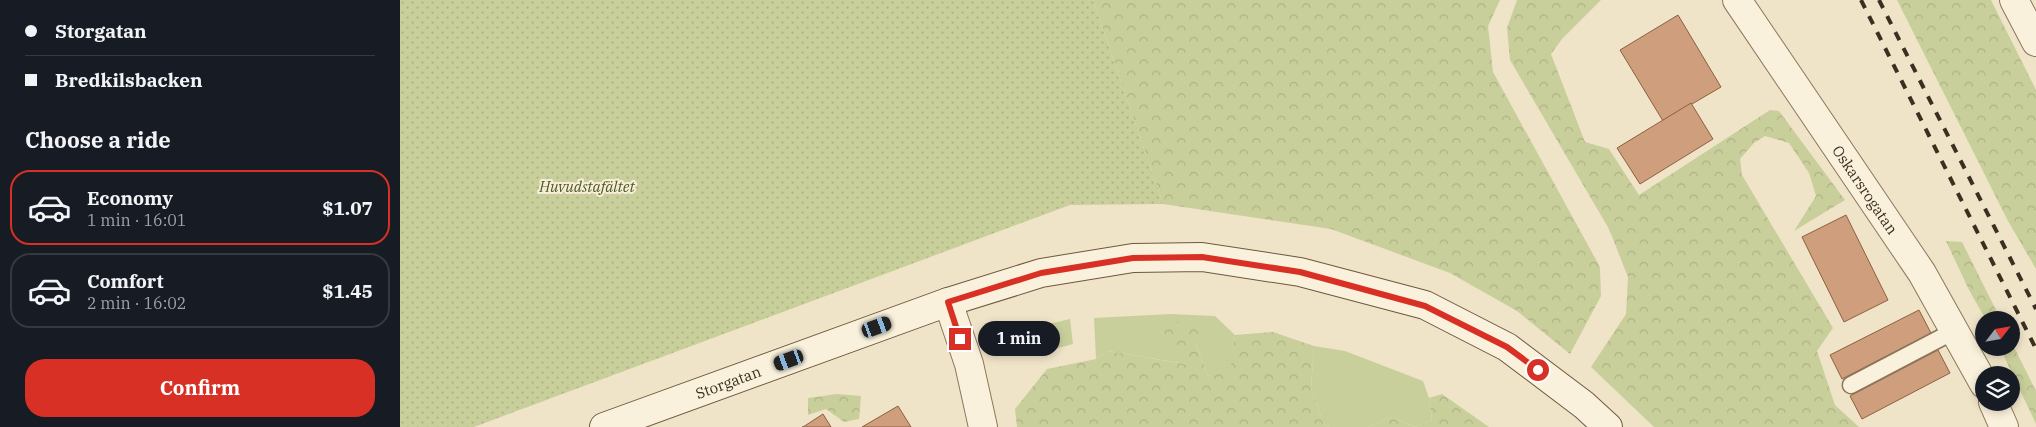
<!DOCTYPE html>
<html lang="en">
<head>
<meta charset="utf-8">
<style>
  :root { --surface:#171b24; --page:#242831; --text:#f1f3f6; --muted:#9ea1a6; --line:#363941; --accent:#d93025 }
  body { margin:0; font-family:"IBM Plex Serif",serif; background:var(--page); color:var(--text); height:100vh; display:flex; flex-direction:column; font-size:19px; white-space:nowrap }
  * { box-sizing:border-box; margin:0 }
  p { font-size:16px; color:var(--muted) }
  .icon { flex:none; width:28px; height:28px; fill:none; stroke:currentColor; stroke-width:2; stroke-linecap:round; stroke-linejoin:round }
  .map { position:relative; flex:1; overflow:hidden }
  .details { display:flex; flex-direction:column; background:var(--surface); width:400px }
  .details>* { flex:none }
  .hud { display:grid; align-content:center; height:110px; padding:0 25px; background:var(--surface) }
  .needle { width:32px; rotate:59deg }
  .buttons { position:absolute; left:1575px; top:311px; display:grid; gap:10px }
  .buttons a { display:grid; place-items:center; width:45px; height:45px; border-radius:50%; background:var(--surface); box-shadow:0 2px 8px #0003; font-size:25px }
  .end { position:absolute; width:22px; height:22px; margin:-11px; border:6px solid #d93025; background:#fff; box-shadow:0 0 0 2px #fff }
  .from { border-radius:50% }
  .bubble { position:absolute; height:35px; border-radius:18px; background:var(--surface); box-shadow:0 2px 8px #0003; font-size:16px; font-weight:800; line-height:35px; text-align:center }
  .car { position:absolute; width:15px; height:30px; margin:-15px -8px; border-radius:6px; box-shadow:0 0 4px 1px #0007; background:linear-gradient(#222 24%,#8ab4d8 0 40%,#222 0 76%,#8ab4d8 0 86%,#222 0) }
  .hud b { display:flex; align-items:center; gap:18px; height:48px; font-size:19px }
  .hud b+b { border-top:1px solid var(--line) }
  .hud i { width:12px; height:12px; background:var(--text) }
  ul { padding:0; list-style:none }
  li { display:flex; align-items:center; gap:15px; height:75px; margin:0 10px 8px; padding:0 15px; border:2px solid var(--line); border-radius:20px }
  li div { flex:1 }
  li b { display:block; font-size:19px }
  li em { font-style:normal; font-weight:800 }
  li.selected { border-color:var(--accent) }
  li>.icon { width:45px; height:45px; stroke-width:1.5 }
  h2 { padding:0 25px; font-size:22px; line-height:60px }
  .cta { display:flex; gap:10px; margin-top:auto; padding:10px 25px }
  .cta a { flex:1; height:58px; border-radius:20px; background:var(--accent); color:#fff; font-size:20px; font-weight:800; line-height:58px; text-align:center }
  main { display:flex; flex:1; min-height:0 }
  .map>svg:first-child { display:block }
  .grass { fill:#c9cf9b }
  .forest { fill:url(#forest-crowns) }
  .park { fill:url(#park-dots) }
  .building { fill:#cf9f7d; stroke:#8d5f41 }
  .lines { fill:none; stroke-linecap:round; stroke-linejoin:round }
  .lane-casing { stroke:#8d765c; stroke-width:19 }
  .street-casing { stroke:#8d765c; stroke-width:30 }
  .secondary-casing { stroke:#6f573f; stroke-width:30 }
  .lane { stroke:#faf1dc; stroke-width:16 }
  .street { stroke:#faf1dc; stroke-width:28 }
  .secondary { stroke:#faf1dc; stroke-width:28 }
  .rail { stroke:#3d2e20; stroke-width:4; stroke-dasharray:9 9; stroke-linecap:butt }
  .route { stroke:#d93025; stroke-width:6 }
  .labels { text-anchor:middle; dominant-baseline:central; stroke-width:4; stroke-linejoin:round; paint-order:stroke }
  .park-label { font-size:15px; font-style:italic; fill:#4d5a26; stroke:#f7eed8 }
  .street-label { font-size:15px; fill:#3d2e20; stroke:#f7eed8 }
</style>
</head>
<body>
<main>
<section class="details">
<div class="hud">
<b><i class="from"></i>Storgatan</b>
<b><i></i>Bredkilsbacken</b>
</div>
<h2>Choose a ride</h2>
<ul>
<li class="selected"><svg class="icon" aria-label="car" viewBox="0 0 24 24"><path d="M5 17H2v-5l4-1 3-4h7l3 4 3 1v5h-3M9 17h6M6 11h13"/><circle cx="7" cy="17" r="2"/><circle cx="17" cy="17" r="2"/></svg><div><b>Economy</b><p>1 min · 16:01</p></div><em>$1.07</em></li>
<li><svg class="icon" aria-label="car" viewBox="0 0 24 24"><path d="M5 17H2v-5l4-1 3-4h7l3 4 3 1v5h-3M9 17h6M6 11h13"/><circle cx="7" cy="17" r="2"/><circle cx="17" cy="17" r="2"/></svg><div><b>Comfort</b><p>2 min · 16:02</p></div><em>$1.45</em></li>
</ul>
<div class="cta"><a>Confirm</a></div>
</section>
<div class="map">
<svg width="1636" height="427" viewBox="0 0 1636 427">
  <defs>
    <pattern id="forest-crowns" width="20" height="18" patternUnits="userSpaceOnUse" patternTransform="scale(1.25)"><rect width="20" height="18" fill="#c9cf9b"/><path d="M2 6a3 3 0 1 1 6 0M12 15a3 3 0 1 1 6 0" fill="none" stroke="#aeb285"/></pattern>
    <pattern id="park-dots" width="8" height="8" patternUnits="userSpaceOnUse" patternTransform="scale(1.25)"><rect width="8" height="8" fill="#c9cf9b"/><path d="M2 2h.1M6 6h.1" fill="none" stroke="#aeb285" stroke-width="1.8" stroke-linecap="round"/></pattern>
  </defs>
  <rect width="100%" height="100%" fill="#f0e4c8"/>
  <!-- grass -->
  <g class="grass">
    <polygon points="770,314 815,316 835,335 832,367 808,376 796,344 758,328 786,364 709,351 696,359 694,318"/>
    <polygon points="670,319 673,344 636,354 638,332 649,324"/>
    <polygon points="914,346 945,351 1023,381 1029,398 1032,420 1015,427 990,417 968,427 929,427 924,425 911,388"/>
  </g>
  <!-- forest -->
  <g class="forest">
    <polygon points="693,0 1100,0 1088,26 1093,72 1200,267 1201,296 1170,354 1117,311 1050,273 931,229 763,204"/>
    <polygon points="1117,0 1201,0 1162,39 1151,54 1185,142 1209,149 1239,195 1370,110 1379,111 1445,200 1394,231 1416,196 1409,173 1389,143 1365,136 1354,143 1340,159 1342,175 1433,328 1417,351 1435,405 1459,427 1254,427 1191,367 1226,314 1228,277 1209,229 1110,60 1107,28"/>
    <polygon points="1497,0 1591,0 1636,90 1636,269 1608,221"/>
    <polygon points="1546,241 1562,242 1601,320 1586,320 1569,290"/>
    <polygon points="767,319 799,327 796,344 808,376 831,366 835,335 873,332 914,346 911,388 924,425 929,427 617,427 615,409 647,369 696,359 709,351 785,364 758,328"/>
    <polygon points="1611,341 1636,391 1636,424 1600,348 1611,348"/>
    <polygon points="437,394 461,396 459,419 444,422 426,409 408,415 408,398"/>
    <polygon points="1042,394 1089,427 968,427 990,417 1015,427 1032,420 1029,398"/>
  </g>
  <!-- park -->
  <polygon class="park" points="0,0 693,0 763,204 670,205 74,427 0,427"/>
  <!-- building -->
  <g class="building">
    <polygon points="1278,15 1321,87 1263,121 1220,50"/>
    <polygon points="1291,103 1313,139 1240,184 1217,148"/>
    <polygon points="1446,215 1488,300 1444,322 1402,237"/>
    <polygon points="1519,310 1531,333 1442,379 1430,355"/>
    <polygon points="1538,350 1550,373 1462,419 1450,396"/>
    <polygon points="498,406 511,427 462,427"/>
    <polygon points="423,414 431,427 402,427 403,427"/>
  </g>
  <g class="lines">
    <!-- lane casing -->
    <g class="lane-casing">
      <polyline id="lane" points="1451,385 1554,331"/>
    </g>
    <!-- street casing -->
    <g class="street-casing">
      <g id="street">
        <path id="s1" d="M 1337,0 L 1522,273 L 1584,384"/>
        <polyline points="1614,0 1636,42"/>
        <polyline points="548,302 569,364 583,427"/>
        <polyline points="1593,402 1604,427"/>
      </g>
    </g>
    <!-- secondary casing -->
    <g class="secondary-casing">
      <g id="secondary">
        <path id="s2" d="M 204,427 L 548,302 L 641,273 L 733,258 L 802,257 L 900,272 L 1025,305 L 1107,347 L 1184,405 L 1208,427"/>
      </g>
    </g>
    <!-- lane -->
    <use href="#lane" class="lane"/>
    <!-- street -->
    <use href="#street" class="street"/>
    <!-- secondary -->
    <use href="#secondary" class="secondary"/>
    <!-- rail -->
    <g class="rail">
      <polyline points="1461,0 1636,349"/>
      <polyline points="1479,0 1636,309"/>
    </g>
  </g>
  <g class="lines">
    <!-- route -->
    <polyline class="route" points="560,339 548,302 641,273 733,258 802,257 900,272 1025,306 1107,347 1138,370"/>
  </g>
  <g class="labels">
    <!-- park labels -->
    <g class="park-label">
      <text x="187" y="186">Huvudstafältet</text>
    </g>
    <!-- street labels -->
    <g class="street-label">
      <text stroke="none"><textPath href="#s1" startOffset="229">Oskarsrogatan</textPath></text>
      <text stroke="none"><textPath href="#s2" startOffset="132">Storgatan</textPath></text>
    </g>
  </g>
</svg>
<div class="buttons">
<a><svg class="needle" viewBox="-14 -14 28 28"><path d="M0-13l5 13h-10z" fill="#e53935"/><path d="M0 13l5-13h-10z" fill="#9ea1a6"/></svg></a>
<a><svg class="icon" aria-label="layers" viewBox="0 0 24 24"><path d="M12 4l9 5-9 5-9-5zM3 14l9 5 9-5"/></svg></a>
</div>
<i class="end from" style="left:1138px;top:370px"></i>
<i class="end" style="left:560px;top:339px"></i>
<div class="bubble" style="left:578px;top:321px;width:82px">1 min</div>
<i class="car" style="left:477px;top:327px;rotate:70deg"></i>
<i class="car" style="left:389px;top:360px;rotate:250deg"></i>
</div>
</main>
</body>
</html>
